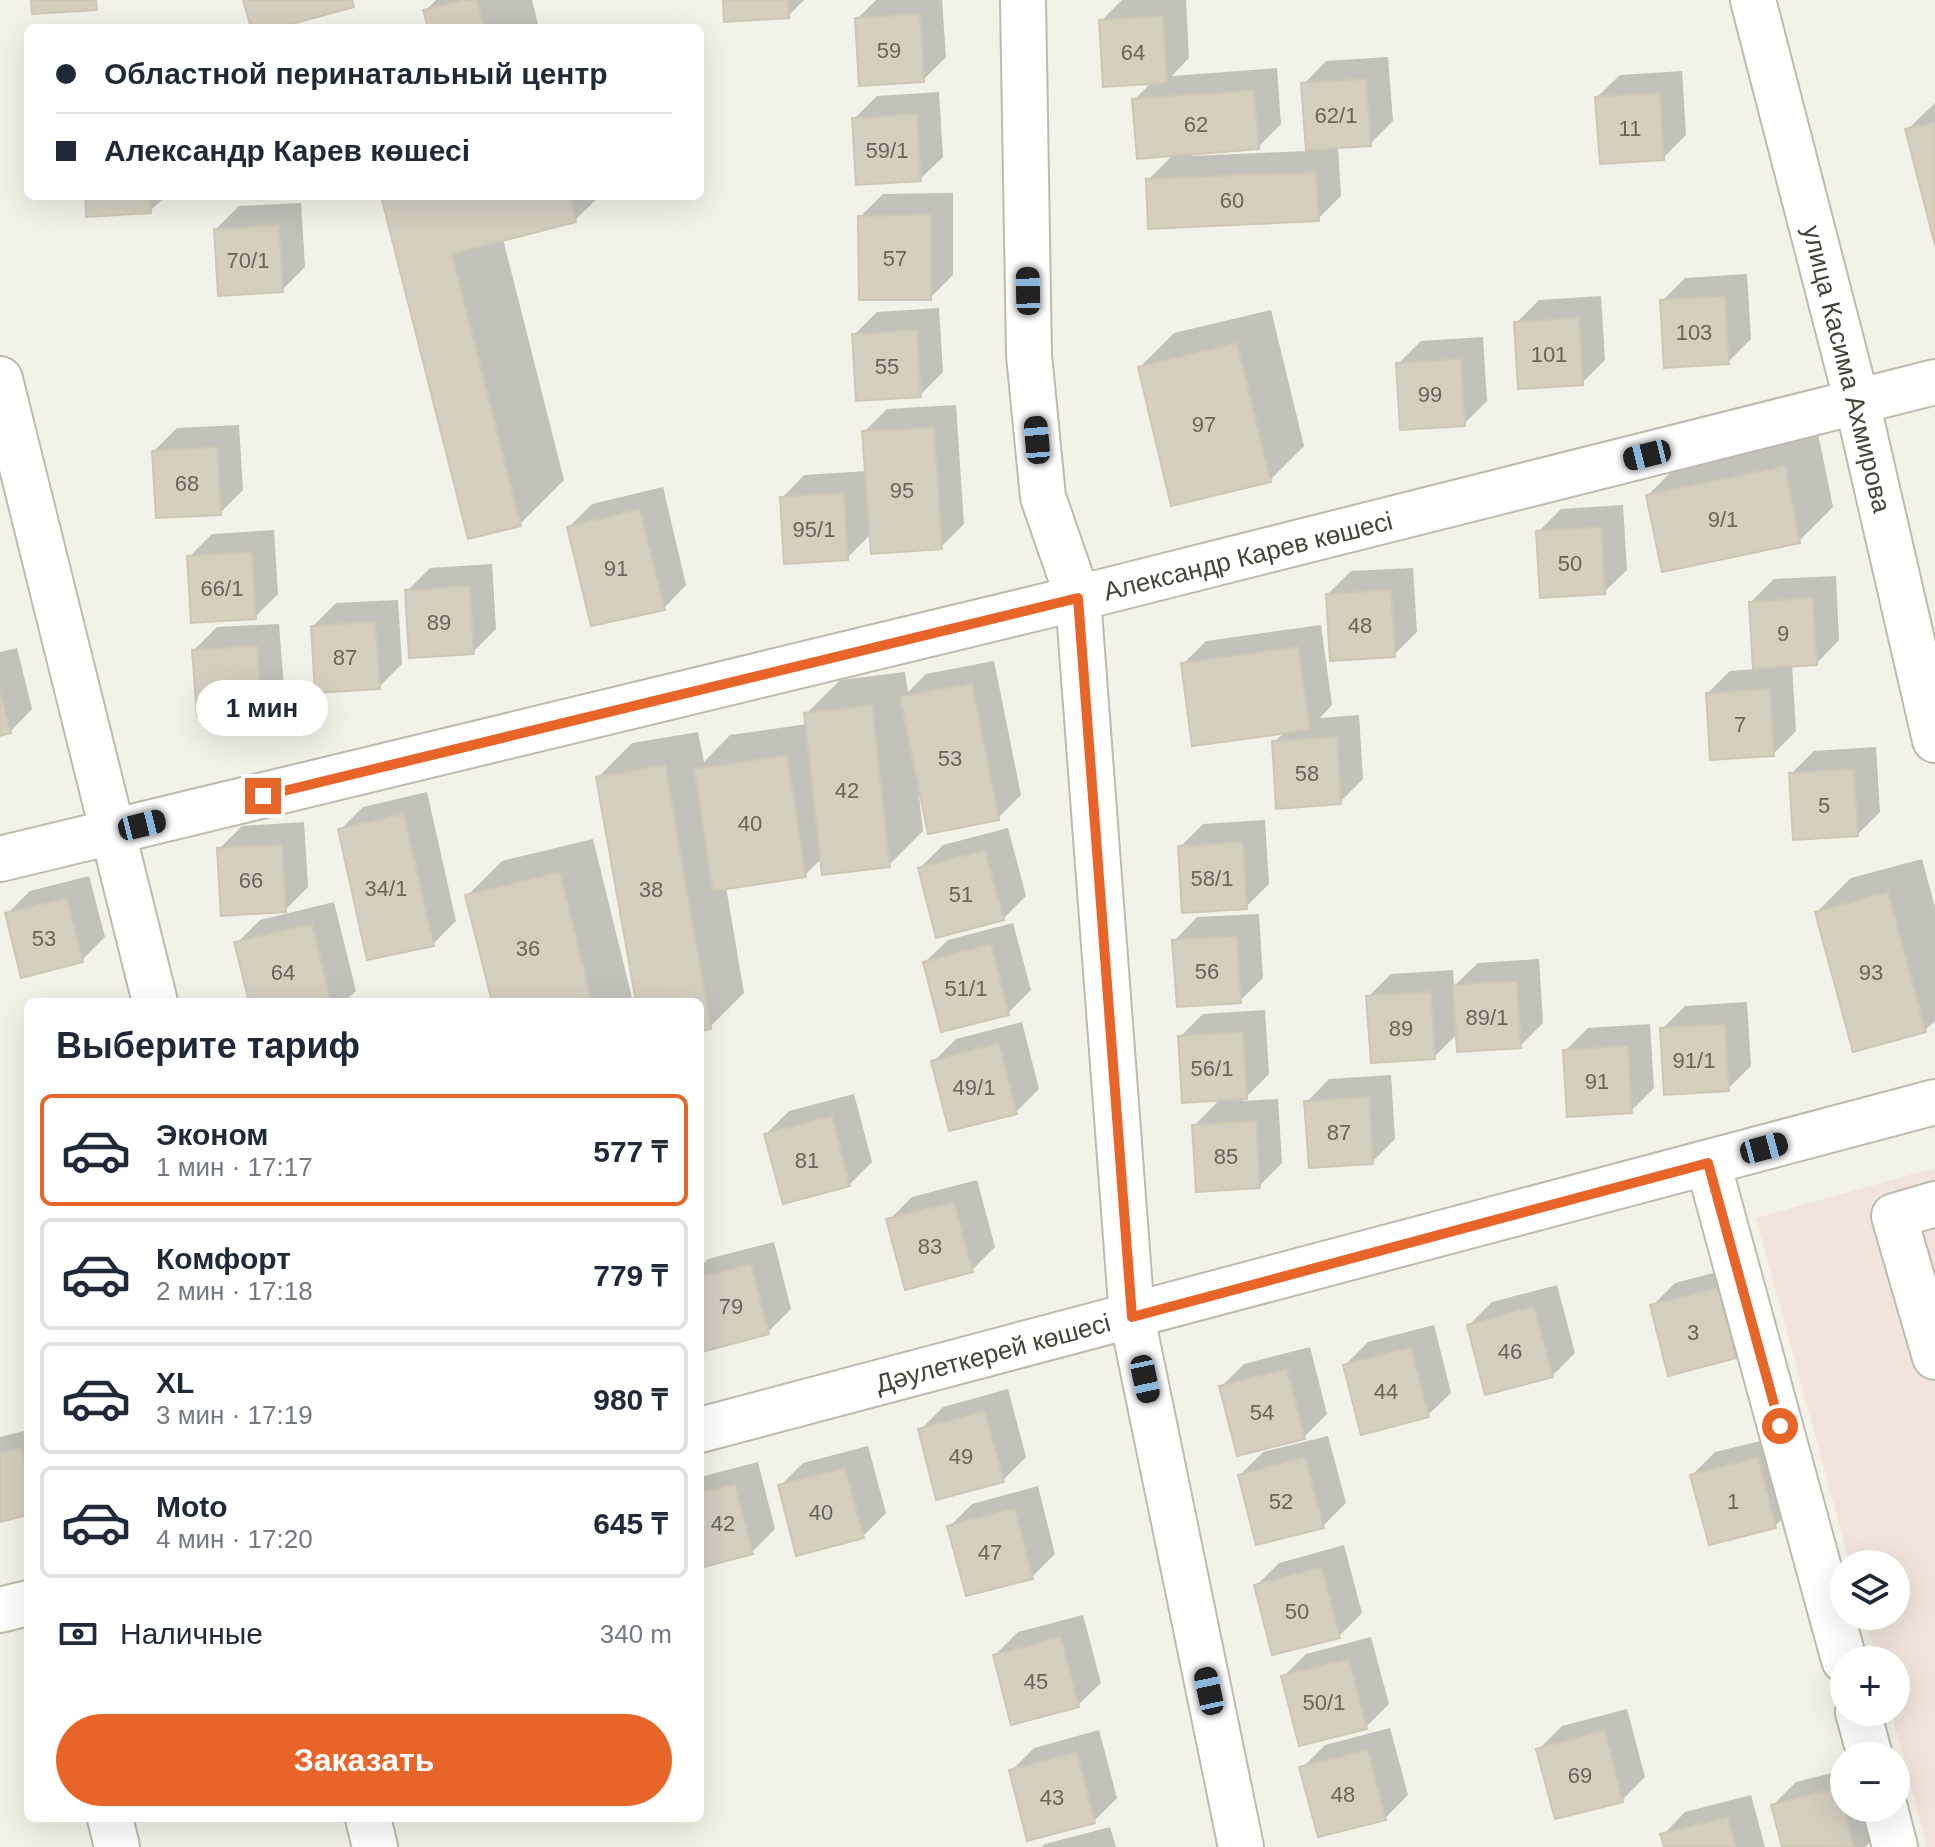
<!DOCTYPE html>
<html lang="ru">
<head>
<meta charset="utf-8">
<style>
  :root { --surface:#fff; --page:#f6f6f7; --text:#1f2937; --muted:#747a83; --line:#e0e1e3; --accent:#e8652a }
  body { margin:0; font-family:Arial,sans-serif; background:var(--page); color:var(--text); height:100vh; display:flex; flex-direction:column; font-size:30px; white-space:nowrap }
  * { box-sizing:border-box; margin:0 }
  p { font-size:26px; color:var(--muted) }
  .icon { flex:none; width:44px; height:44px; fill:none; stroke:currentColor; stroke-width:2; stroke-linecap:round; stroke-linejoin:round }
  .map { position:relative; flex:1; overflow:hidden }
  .drawer { position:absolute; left:24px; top:998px; width:680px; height:824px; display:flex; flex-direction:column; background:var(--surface); border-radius:12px; box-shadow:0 8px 32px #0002 }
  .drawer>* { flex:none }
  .banner { position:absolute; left:24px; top:24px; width:680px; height:176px; border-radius:12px; box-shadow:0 8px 32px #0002; display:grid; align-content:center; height:176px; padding:0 32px; background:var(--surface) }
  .controls { position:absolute; left:1830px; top:1550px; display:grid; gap:16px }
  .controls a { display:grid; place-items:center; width:80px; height:80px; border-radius:50%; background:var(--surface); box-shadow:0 8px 32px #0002; font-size:40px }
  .end { position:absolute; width:36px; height:36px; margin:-18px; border:10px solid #e8652a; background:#fff; box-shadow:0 0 0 4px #fff }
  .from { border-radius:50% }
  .bubble { position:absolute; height:56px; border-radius:28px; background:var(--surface); box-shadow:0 8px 32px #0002; font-size:26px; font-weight:700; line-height:56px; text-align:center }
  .car { position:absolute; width:24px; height:48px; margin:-24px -12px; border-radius:10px; box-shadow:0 0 6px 2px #0007; background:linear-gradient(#222 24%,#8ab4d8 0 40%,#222 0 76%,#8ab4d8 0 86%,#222 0) }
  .banner b { display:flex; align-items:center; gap:28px; height:76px; font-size:30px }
  .banner b+b { border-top:2px solid var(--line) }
  .banner i { width:20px; height:20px; background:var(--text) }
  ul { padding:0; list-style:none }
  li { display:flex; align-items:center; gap:24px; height:112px; margin:0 16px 12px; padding:0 16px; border:4px solid var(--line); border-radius:12px }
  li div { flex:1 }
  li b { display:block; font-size:30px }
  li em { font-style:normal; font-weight:700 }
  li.selected { border-color:var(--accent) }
  li>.icon { width:72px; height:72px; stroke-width:1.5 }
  h2 { padding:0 32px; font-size:36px; line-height:96px }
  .pay { display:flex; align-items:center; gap:20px; height:88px; padding:0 32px; font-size:30px }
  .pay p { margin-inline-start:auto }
  .button { display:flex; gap:16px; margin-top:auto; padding:16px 32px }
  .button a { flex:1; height:92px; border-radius:48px; background:var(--accent); color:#fff; font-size:32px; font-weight:700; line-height:92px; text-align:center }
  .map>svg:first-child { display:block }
  .medical { fill:#f2e4dd }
  .shadow { fill:#0003 }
  .building { fill:#d4cfbf; stroke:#cec8b3; stroke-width:2 }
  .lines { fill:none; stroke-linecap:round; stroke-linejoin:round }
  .minor-casing { stroke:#bebaac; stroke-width:48 }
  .minor { stroke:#fff; stroke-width:44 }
  .route { stroke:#e8652a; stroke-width:10 }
  .labels { text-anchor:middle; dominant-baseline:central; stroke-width:7; stroke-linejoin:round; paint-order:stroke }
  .number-label { font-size:22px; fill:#6a665a }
  .street-label { font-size:26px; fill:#464338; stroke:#fff }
</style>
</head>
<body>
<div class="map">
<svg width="1935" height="1847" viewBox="0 0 1935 1847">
  <rect width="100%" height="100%" fill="#f3f2e9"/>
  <!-- medical -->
  <polygon class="medical" points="1935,1168 1935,1847 1927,1847 1891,1712 1896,1712 1896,1660 1877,1660 1865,1616 1896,1616 1896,1564 1850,1564 1756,1218"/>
  <!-- shadow -->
  <g class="shadow">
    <polygon points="436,0 532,0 539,28 430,28 425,11"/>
    <polygon points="725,0 804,0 788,16"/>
    <polygon points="876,0 942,0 946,57 923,80 857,19"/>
    <polygon points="1122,0 1186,0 1189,58 1172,76 1277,68 1281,124 1258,147 1191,152 1191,156 1308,151 1304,84 1326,61 1388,57 1393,121 1370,144 1338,146 1341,196 1318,219 1148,180 1174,154 1134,100 1152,82 1101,21"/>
    <polygon points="1682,71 1686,135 1663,158 1597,97 1620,75"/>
    <polygon points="939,92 943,157 920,179 854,119 877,96"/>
    <polygon points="1935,103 1935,237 1907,130"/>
    <polygon points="953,193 953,275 930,298 860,217 883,194"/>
    <polygon points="87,196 166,196 150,211"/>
    <polygon points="383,196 600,196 575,220 503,239 564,480 520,524"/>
    <polygon points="301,203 305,267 282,290 216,229 239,206"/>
    <polygon points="1747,274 1751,339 1728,362 1662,301 1685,278"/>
    <polygon points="1601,296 1605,360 1582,383 1516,323 1539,300"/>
    <polygon points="939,308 943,372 920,395 854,335 877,312"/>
    <polygon points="1271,310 1304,446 1270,480 1140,367 1174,333"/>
    <polygon points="1483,337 1487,401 1464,424 1398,364 1421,341"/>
    <polygon points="956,405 964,524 941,547 871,534 847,558 782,498 804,475 867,471 864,432 887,409"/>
    <polygon points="239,425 243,490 220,513 154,451 177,428"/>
    <polygon points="1818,433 1833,507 1799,541 1648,495 1682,461"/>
    <polygon points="663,487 686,585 664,608 569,527 592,504"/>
    <polygon points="1623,505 1627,570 1604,592 1538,532 1561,509"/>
    <polygon points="274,530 278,594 255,617 189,557 212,534"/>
    <polygon points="492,564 496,629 473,652 407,591 430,568"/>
    <polygon points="1413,568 1417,632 1394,655 1328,594 1351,571"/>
    <polygon points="1836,576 1839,640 1817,663 1792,664 1796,731 1773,754 1708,693 1730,671 1755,669 1751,602 1774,579"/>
    <polygon points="398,600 402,664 379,687 313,626 336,603"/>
    <polygon points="279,624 284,688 261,711 194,650 217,627"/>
    <polygon points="1321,625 1332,705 1320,718 1359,715 1363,779 1340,802 1274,742 1285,732 1183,664 1206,641"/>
    <polygon points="17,648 32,709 10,732 0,734 0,652"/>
    <polygon points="994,661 1021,795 998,818 919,795 923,831 889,865 822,858 805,875 726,887 744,993 710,1027 700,1029 700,1002 638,1002 598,777 632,743 698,732 704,762 730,735 807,724 806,714 840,680 905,672 908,692 926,674"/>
    <polygon points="1876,747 1880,812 1857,835 1791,774 1814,751"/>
    <polygon points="427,792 456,921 433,944 340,830 363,807"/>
    <polygon points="1265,820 1269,884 1246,907 1180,847 1203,824"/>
    <polygon points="304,822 308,887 285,910 219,849 242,826"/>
    <polygon points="1008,828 1026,896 1003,919 920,868 943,845"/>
    <polygon points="593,839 633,1002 494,1002 468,895 502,861"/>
    <polygon points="1922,859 1935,907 1935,1021 1925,1030 1817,912 1851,878"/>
    <polygon points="89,876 105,937 82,960 7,914 30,891"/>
    <polygon points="334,902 356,991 344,1002 251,1002 237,943 260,920"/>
    <polygon points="1259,914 1263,978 1240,1001 1175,940 1197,917"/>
    <polygon points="1013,923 1031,990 1008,1013 925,962 948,940"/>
    <polygon points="1539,959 1543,1023 1520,1046 1457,1034 1434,1057 1368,997 1391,974 1453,970 1454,986 1478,963"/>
    <polygon points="1747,1002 1751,1066 1728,1089 1662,1029 1685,1006"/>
    <polygon points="1265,1010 1269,1074 1242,1101 1278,1099 1282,1163 1259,1186 1194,1126 1220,1099 1180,1037 1203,1014"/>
    <polygon points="1022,1022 1039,1089 1016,1112 933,1062 956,1039"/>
    <polygon points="1650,1024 1654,1088 1631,1111 1565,1051 1588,1028"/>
    <polygon points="1391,1075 1395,1139 1372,1162 1307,1102 1329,1079"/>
    <polygon points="854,1094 872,1162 849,1185 766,1134 789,1111"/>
    <polygon points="977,1180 995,1247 972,1270 889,1220 912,1197"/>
    <polygon points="774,1242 791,1309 768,1332 703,1349 700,1267 708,1259"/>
    <polygon points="1740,1266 1758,1333 1735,1356 1652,1306 1675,1283"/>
    <polygon points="1557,1285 1575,1353 1552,1376 1469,1325 1492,1302"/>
    <polygon points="1434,1325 1451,1393 1428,1415 1345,1365 1368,1342"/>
    <polygon points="1310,1347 1327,1414 1304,1437 1221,1387 1244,1364"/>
    <polygon points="1008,1389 1026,1457 1003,1480 920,1430 943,1407"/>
    <polygon points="28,1430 28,1513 0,1520 0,1437"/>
    <polygon points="1328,1436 1346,1503 1323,1526 1240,1475 1263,1452"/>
    <polygon points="1781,1436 1798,1503 1775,1526 1692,1475 1715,1452"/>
    <polygon points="868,1446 886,1513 863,1536 780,1486 803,1463"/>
    <polygon points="758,1462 775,1529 752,1552 700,1566 700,1477"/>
    <polygon points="1038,1486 1055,1554 1032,1577 949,1527 972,1504"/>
    <polygon points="1344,1545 1362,1613 1339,1636 1256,1586 1279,1563"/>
    <polygon points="1083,1615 1101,1683 1078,1705 995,1655 1018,1632"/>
    <polygon points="1371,1637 1389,1704 1366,1727 1283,1677 1306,1654"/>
    <polygon points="1627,1709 1645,1777 1622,1800 1539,1749 1562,1726"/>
    <polygon points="1390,1728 1408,1795 1385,1818 1302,1768 1325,1745"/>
    <polygon points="1099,1730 1117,1798 1094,1821 1011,1771 1034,1748"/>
    <polygon points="1844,1770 1844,1808 1872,1808 1879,1833 1865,1847 1784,1847 1773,1805 1796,1782"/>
    <polygon points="1751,1795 1765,1847 1666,1847 1663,1835 1685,1812"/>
    <polygon points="1110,1827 1116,1847 1041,1847 1045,1844"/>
  </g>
  <!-- building -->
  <g class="building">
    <polygon points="31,0 96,0 97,10 32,14"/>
    <polygon points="243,0 352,0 354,7 277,28 251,28"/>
    <polygon points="464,0 477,0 484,28 428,28 423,10"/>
    <polygon points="723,0 788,0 789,18 724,22"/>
    <polygon points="920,14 924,82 859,86 855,18"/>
    <polygon points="1163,16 1167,83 1103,87 1099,20"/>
    <polygon points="1366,79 1371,146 1306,150 1301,83"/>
    <polygon points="1254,90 1259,149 1137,159 1132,99"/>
    <polygon points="1660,93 1664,160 1600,164 1595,97"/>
    <polygon points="917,114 921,181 856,185 852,118"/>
    <polygon points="1935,122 1935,245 1905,129"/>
    <polygon points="1316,172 1319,221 1148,229 1146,179"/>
    <polygon points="85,196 150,196 151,213 86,217"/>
    <polygon points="381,196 570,196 576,222 452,254 521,526 468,539"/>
    <polygon points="931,215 931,300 859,300 858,216"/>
    <polygon points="279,225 283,292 218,296 214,229"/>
    <polygon points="1725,296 1729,364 1664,368 1660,300"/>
    <polygon points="1579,318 1583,385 1518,389 1514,322"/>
    <polygon points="917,330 921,397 856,401 852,334"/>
    <polygon points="1237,343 1271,482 1171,506 1138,367"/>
    <polygon points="1461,359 1465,426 1400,430 1396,363"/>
    <polygon points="934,427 942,549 871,554 862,431"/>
    <polygon points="217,447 221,515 156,518 152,451"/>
    <polygon points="1785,466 1800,543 1662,572 1646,495"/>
    <polygon points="844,493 848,560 784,564 780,497"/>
    <polygon points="640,509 665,610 591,626 567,527"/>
    <polygon points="1601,527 1605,594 1540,598 1536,531"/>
    <polygon points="252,552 256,619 191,623 187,556"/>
    <polygon points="470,586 474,654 409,658 405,590"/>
    <polygon points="1391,590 1395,657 1330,661 1326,594"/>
    <polygon points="1813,598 1817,665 1753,669 1749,602"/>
    <polygon points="375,622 380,689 315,693 311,626"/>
    <polygon points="257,646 262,713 197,717 192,650"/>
    <polygon points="1298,647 1310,730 1192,746 1181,663"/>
    <polygon points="972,683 999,820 928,834 900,697"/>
    <polygon points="1770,689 1774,756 1710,760 1706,693"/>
    <polygon points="0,692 11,733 0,736"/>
    <polygon points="872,705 890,867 822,875 804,713"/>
    <polygon points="1337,737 1341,804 1276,809 1272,741"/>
    <polygon points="787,755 806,877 713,891 694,769"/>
    <polygon points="665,765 711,1029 700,1031 700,1002 636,1002 596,777"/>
    <polygon points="1854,769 1858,836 1793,840 1789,773"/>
    <polygon points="404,814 434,946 367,960 338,829"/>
    <polygon points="1243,842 1247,909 1182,913 1178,846"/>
    <polygon points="282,844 286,912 221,916 217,848"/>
    <polygon points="985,850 1004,920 936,938 918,868"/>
    <polygon points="560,872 592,1002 492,1002 465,895"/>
    <polygon points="1888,892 1926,1032 1853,1052 1815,912"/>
    <polygon points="67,898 83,962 21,978 5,913"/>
    <polygon points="312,924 331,1002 249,1002 234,942"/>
    <polygon points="1237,936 1241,1003 1177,1007 1172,940"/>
    <polygon points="991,944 1009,1015 941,1032 923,962"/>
    <polygon points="1517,981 1521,1048 1457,1052 1453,985"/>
    <polygon points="1431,992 1435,1059 1371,1063 1366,996"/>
    <polygon points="1725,1024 1729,1091 1664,1095 1660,1028"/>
    <polygon points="1243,1032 1247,1099 1182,1103 1178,1036"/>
    <polygon points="999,1043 1017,1114 949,1131 931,1061"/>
    <polygon points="1628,1046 1632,1113 1567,1117 1563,1050"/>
    <polygon points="1369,1097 1373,1164 1309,1168 1304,1101"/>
    <polygon points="832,1116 850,1186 783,1204 764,1134"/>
    <polygon points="1256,1121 1260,1188 1196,1192 1192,1125"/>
    <polygon points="954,1202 973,1272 905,1290 886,1219"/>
    <polygon points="751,1264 769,1334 702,1352 700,1277"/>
    <polygon points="1718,1288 1736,1358 1668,1376 1650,1305"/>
    <polygon points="1534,1306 1553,1377 1485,1395 1467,1325"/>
    <polygon points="1411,1347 1429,1417 1361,1435 1343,1365"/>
    <polygon points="1287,1369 1305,1439 1237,1456 1219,1386"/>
    <polygon points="985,1411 1004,1482 936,1500 918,1429"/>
    <polygon points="21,1448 28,1477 28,1515 0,1522 0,1453"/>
    <polygon points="1305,1457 1324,1528 1256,1545 1238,1475"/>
    <polygon points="1758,1457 1776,1528 1709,1545 1690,1475"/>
    <polygon points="845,1468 864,1538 796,1556 778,1485"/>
    <polygon points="735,1484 753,1554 700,1568 700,1493"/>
    <polygon points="1015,1508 1033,1579 966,1596 947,1526"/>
    <polygon points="1322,1567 1340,1638 1272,1655 1254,1585"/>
    <polygon points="1061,1637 1079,1707 1011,1725 993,1655"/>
    <polygon points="1349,1659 1367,1729 1299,1746 1281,1676"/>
    <polygon points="1605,1730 1623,1802 1555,1819 1536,1749"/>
    <polygon points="1368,1750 1386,1820 1318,1837 1299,1767"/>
    <polygon points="1077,1752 1095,1823 1027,1841 1009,1770"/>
    <polygon points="1839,1787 1854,1847 1782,1847 1771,1805"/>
    <polygon points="1728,1817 1736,1847 1664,1847 1660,1834"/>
  </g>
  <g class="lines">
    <!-- minor casing -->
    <g class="minor-casing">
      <g id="minor">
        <polyline points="1023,0 1029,355 1043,497 1078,598 1132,1317 1241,1847"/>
        <polyline points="1753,0 1857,402 1935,740"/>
        <polyline points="0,379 155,1002"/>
        <polyline points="0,859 1078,598 1935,382"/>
        <polyline points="1708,1163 1844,1660"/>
        <polyline points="1935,1204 1894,1216 1935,1357"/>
        <polyline points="700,1430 1935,1102"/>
        <polyline points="0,1610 28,1603"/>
        <polyline points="1858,1712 1870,1756"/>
        <polyline points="1885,1808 1895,1847"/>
        <polyline points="110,1818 117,1847"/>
        <polyline points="368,1818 375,1847"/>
      </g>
    </g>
    <!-- minor -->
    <use href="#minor" class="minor"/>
  </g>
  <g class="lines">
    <!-- route -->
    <polyline class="route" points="263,796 1078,598 1132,1317 1708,1163 1780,1426"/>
  </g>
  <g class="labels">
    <!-- number labels -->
    <g class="number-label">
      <text x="889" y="50">59</text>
      <text x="1133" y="52">64</text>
      <text x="1336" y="115">62/1</text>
      <text x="1196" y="124">62</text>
      <text x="1630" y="128">11</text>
      <text x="887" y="150">59/1</text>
      <text x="1232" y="200">60</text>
      <text x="895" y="258">57</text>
      <text x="248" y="260">70/1</text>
      <text x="1694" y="332">103</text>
      <text x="1549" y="354">101</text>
      <text x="887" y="366">55</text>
      <text x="1430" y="394">99</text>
      <text x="1204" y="424">97</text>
      <text x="187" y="483">68</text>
      <text x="902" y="490">95</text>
      <text x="1723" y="519">9/1</text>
      <text x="814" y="529">95/1</text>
      <text x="1570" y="563">50</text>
      <text x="616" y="568">91</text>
      <text x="222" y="588">66/1</text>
      <text x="439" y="622">89</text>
      <text x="1360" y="625">48</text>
      <text x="1783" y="633">9</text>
      <text x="345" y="657">87</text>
      <text x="1740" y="724">7</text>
      <text x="950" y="758">53</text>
      <text x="1307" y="773">58</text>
      <text x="847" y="790">42</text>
      <text x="1824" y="805">5</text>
      <text x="750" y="823">40</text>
      <text x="1212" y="878">58/1</text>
      <text x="251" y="880">66</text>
      <text x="386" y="888">34/1</text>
      <text x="651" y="889">38</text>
      <text x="961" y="894">51</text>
      <text x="44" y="938">53</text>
      <text x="528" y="948">36</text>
      <text x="1207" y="971">56</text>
      <text x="283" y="972">64</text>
      <text x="1871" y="972">93</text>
      <text x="966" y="988">51/1</text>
      <text x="1487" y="1017">89/1</text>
      <text x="1401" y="1028">89</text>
      <text x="1694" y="1060">91/1</text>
      <text x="1212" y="1068">56/1</text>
      <text x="1597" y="1081">91</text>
      <text x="974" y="1087">49/1</text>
      <text x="1339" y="1132">87</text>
      <text x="1226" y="1156">85</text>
      <text x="807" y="1160">81</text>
      <text x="930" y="1246">83</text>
      <text x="731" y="1306">79</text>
      <text x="1693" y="1332">3</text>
      <text x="1510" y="1351">46</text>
      <text x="1386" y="1391">44</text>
      <text x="1262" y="1412">54</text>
      <text x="961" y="1456">49</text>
      <text x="1281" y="1501">52</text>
      <text x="1733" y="1501">1</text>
      <text x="821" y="1512">40</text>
      <text x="723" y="1523">42</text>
      <text x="990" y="1552">47</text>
      <text x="1297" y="1611">50</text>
      <text x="1036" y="1681">45</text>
      <text x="1324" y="1702">50/1</text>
      <text x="1580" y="1775">69</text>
      <text x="1343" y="1794">48</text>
      <text x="1052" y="1797">43</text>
    </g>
    <!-- street labels -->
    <g class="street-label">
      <text transform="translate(1847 369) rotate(76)">улица Касима Ахмирова</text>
      <text transform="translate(1248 556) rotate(-14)">Александр Карев көшесі</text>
      <text transform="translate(993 1353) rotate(-15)">Дәулеткерей көшесі</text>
    </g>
  </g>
</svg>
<div class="controls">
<a><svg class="icon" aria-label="layers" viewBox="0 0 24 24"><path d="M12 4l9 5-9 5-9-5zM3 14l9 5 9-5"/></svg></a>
<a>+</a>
<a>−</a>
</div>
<i class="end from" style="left:1780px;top:1426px"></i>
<i class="end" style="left:263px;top:796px"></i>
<div class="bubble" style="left:196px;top:680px;width:132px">1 мин</div>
<i class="car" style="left:1028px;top:291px;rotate:359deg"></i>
<i class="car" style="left:1037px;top:440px;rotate:355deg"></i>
<i class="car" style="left:1647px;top:455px;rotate:256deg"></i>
<i class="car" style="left:142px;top:825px;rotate:76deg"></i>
<i class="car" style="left:1764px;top:1148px;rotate:75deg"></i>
<i class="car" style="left:1145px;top:1379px;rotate:168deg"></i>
<i class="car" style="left:1209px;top:1691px;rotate:348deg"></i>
<div class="banner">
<b><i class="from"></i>Областной перинатальный центр</b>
<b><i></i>Александр Карев көшесі</b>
</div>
<section class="drawer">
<h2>Выберите тариф</h2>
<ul>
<li class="selected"><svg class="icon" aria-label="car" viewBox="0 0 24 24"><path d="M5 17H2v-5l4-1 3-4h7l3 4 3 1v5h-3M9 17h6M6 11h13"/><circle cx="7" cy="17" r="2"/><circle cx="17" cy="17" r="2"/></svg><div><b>Эконом</b><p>1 мин · 17:17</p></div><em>577 ₸</em></li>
<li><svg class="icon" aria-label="car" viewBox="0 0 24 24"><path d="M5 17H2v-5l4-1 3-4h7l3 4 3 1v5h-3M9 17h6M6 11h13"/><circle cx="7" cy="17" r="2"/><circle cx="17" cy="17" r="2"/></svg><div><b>Комфорт</b><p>2 мин · 17:18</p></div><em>779 ₸</em></li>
<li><svg class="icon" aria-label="car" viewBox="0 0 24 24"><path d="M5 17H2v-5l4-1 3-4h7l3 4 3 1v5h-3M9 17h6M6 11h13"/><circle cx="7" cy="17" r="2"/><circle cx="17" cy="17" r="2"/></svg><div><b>XL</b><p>3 мин · 17:19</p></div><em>980 ₸</em></li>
<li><svg class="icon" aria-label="car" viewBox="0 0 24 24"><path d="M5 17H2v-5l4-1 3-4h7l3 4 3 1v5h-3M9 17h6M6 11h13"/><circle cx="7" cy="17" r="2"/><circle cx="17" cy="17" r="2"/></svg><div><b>Moto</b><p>4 мин · 17:20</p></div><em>645 ₸</em></li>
</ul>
<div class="pay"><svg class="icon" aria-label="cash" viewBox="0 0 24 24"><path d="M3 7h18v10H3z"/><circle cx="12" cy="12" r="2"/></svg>Наличные<p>340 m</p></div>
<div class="button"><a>Заказать</a></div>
</section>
</div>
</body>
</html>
